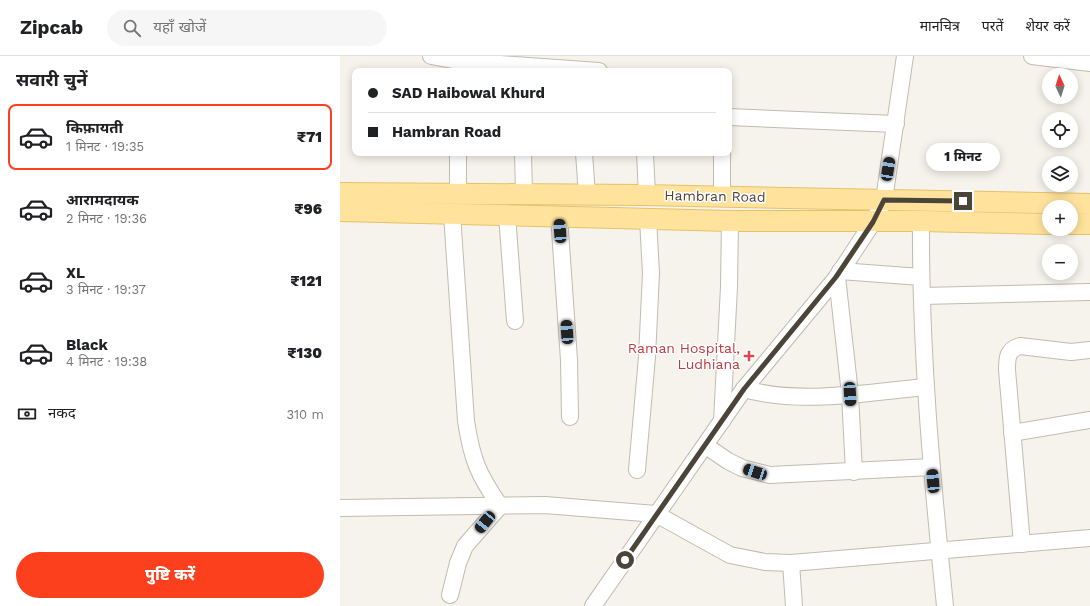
<!DOCTYPE html>
<html lang="hi">
<head>
<meta charset="utf-8">
<style>
  :root { --surface:#fff; --page:#f6f6f6; --text:#202124; --muted:#757577; --line:#e0e0e0; --accent:#fc3f1d }
  body { margin:0; font-family:"Work Sans","Noto Sans Devanagari",sans-serif; background:var(--page); color:var(--text); height:100vh; display:flex; flex-direction:column; font-size:15px; white-space:nowrap }
  * { box-sizing:border-box; margin:0 }
  p { font-size:13px; color:var(--muted) }
  .icon { flex:none; width:22px; height:22px; fill:none; stroke:currentColor; stroke-width:2; stroke-linecap:round; stroke-linejoin:round }
  .map { position:relative; flex:1; overflow:hidden }
  .panel { display:flex; flex-direction:column; background:var(--surface); width:340px }
  .panel>* { flex:none }
  .top-card { position:absolute; left:12px; top:12px; width:380px; height:88px; border-radius:8px; box-shadow:0 2px 10px #0003; display:grid; align-content:center; height:88px; padding:0 16px; background:var(--surface) }
  .needle { width:26px; rotate:356deg }
  .buttons { position:absolute; left:702px; top:12px; display:grid; gap:8px }
  .buttons a { display:grid; place-items:center; width:36px; height:36px; border-radius:50%; background:var(--surface); box-shadow:0 2px 10px #0003; font-size:20px }
  .end { position:absolute; width:18px; height:18px; margin:-9px; border:5px solid #4b4439; background:#fff; box-shadow:0 0 0 2px #fff }
  .from { border-radius:50% }
  .bubble { position:absolute; height:28px; border-radius:14px; background:var(--surface); box-shadow:0 2px 10px #0003; font-size:13px; font-weight:800; line-height:28px; text-align:center }
  .car { position:absolute; width:12px; height:24px; margin:-12px -6px; border-radius:5px; box-shadow:0 0 3px 1px #0007; background:linear-gradient(#222 24%,#8ab4d8 0 40%,#222 0 76%,#8ab4d8 0 86%,#222 0) }
  .top-card b { display:flex; align-items:center; gap:14px; height:38px; font-size:15px }
  .top-card b+b { border-top:1px solid var(--line) }
  .top-card i { width:10px; height:10px; background:var(--text) }
  ul { padding:0; list-style:none }
  li { display:flex; align-items:center; gap:12px; height:66px; margin:0 8px 6px; padding:0 8px; border:2px solid transparent; border-radius:8px }
  li div { flex:1 }
  li b { display:block; font-size:15px }
  li em { font-style:normal; font-weight:800 }
  li.current { border-color:var(--accent) }
  li>.icon { width:36px; height:36px; stroke-width:1.5 }
  h2 { padding:0 16px; font-size:18px; line-height:48px }
  .pay { display:flex; align-items:center; gap:10px; height:44px; padding:0 16px; font-size:15px }
  .pay p { margin-inline-start:auto }
  .primary-button { display:flex; gap:8px; margin-top:auto; padding:8px 16px }
  .primary-button a { flex:1; height:46px; border-radius:24px; background:var(--accent); color:#fff; font-size:16px; font-weight:800; line-height:46px; text-align:center }
  header { display:flex; align-items:center; gap:24px; box-sizing:border-box; height:56px; padding:0 20px; background:var(--surface); border-bottom:1px solid var(--line) }
  header strong { font-size:19px }
  nav { display:flex; gap:22px; margin-inline-start:auto; font-size:14px }
  .search { width:280px; height:36px; background:var(--page); display:flex; align-items:center; gap:10px; box-sizing:border-box; padding:0 14px; border-radius:22px; color:var(--muted); font-size:15px }
  main { display:flex; flex:1; min-height:0 }
  .map>svg:first-child { display:block }
  .lines { fill:none; stroke-linecap:round; stroke-linejoin:round }
  .minor-casing { stroke:#c2bbae; stroke-width:18 }
  .major-casing { stroke:#e6c16a; stroke-width:22 }
  .minor { stroke:#fff; stroke-width:16 }
  .major { stroke:#ffe39c; stroke-width:20 }
  .route { stroke:#4b4439; stroke-width:5 }
  .health-dot { fill:#e0444e; stroke:#fff; stroke-width:1.5 }
  .labels { text-anchor:middle; dominant-baseline:central; stroke-width:3; stroke-linejoin:round; paint-order:stroke }
  .street-label { font-size:14px; fill:#4b4439; stroke:#fff }
  .health-label { font-size:14px; fill:#be3a42; stroke:#fff; text-anchor:end }
</style>
</head>
<body>
<header>
<strong>Zipcab</strong>
<div class="search"><svg class="icon" aria-label="search" viewBox="0 0 24 24"><circle cx="10" cy="10" r="6"/><path d="M15 15l6 6"/></svg>यहाँ खोजें</div>
<nav><a>मानचित्र</a><a>परतें</a><a>शेयर करें</a></nav>
</header>
<main>
<section class="panel">
<h2>सवारी चुनें</h2>
<ul>
<li class="current"><svg class="icon" aria-label="car" viewBox="0 0 24 24"><path d="M5 17H2v-5l4-1 3-4h7l3 4 3 1v5h-3M9 17h6M6 11h13"/><circle cx="7" cy="17" r="2"/><circle cx="17" cy="17" r="2"/></svg><div><b>किफ़ायती</b><p>1 मिनट · 19:35</p></div><em>₹71</em></li>
<li><svg class="icon" aria-label="car" viewBox="0 0 24 24"><path d="M5 17H2v-5l4-1 3-4h7l3 4 3 1v5h-3M9 17h6M6 11h13"/><circle cx="7" cy="17" r="2"/><circle cx="17" cy="17" r="2"/></svg><div><b>आरामदायक</b><p>2 मिनट · 19:36</p></div><em>₹96</em></li>
<li><svg class="icon" aria-label="car" viewBox="0 0 24 24"><path d="M5 17H2v-5l4-1 3-4h7l3 4 3 1v5h-3M9 17h6M6 11h13"/><circle cx="7" cy="17" r="2"/><circle cx="17" cy="17" r="2"/></svg><div><b>XL</b><p>3 मिनट · 19:37</p></div><em>₹121</em></li>
<li><svg class="icon" aria-label="car" viewBox="0 0 24 24"><path d="M5 17H2v-5l4-1 3-4h7l3 4 3 1v5h-3M9 17h6M6 11h13"/><circle cx="7" cy="17" r="2"/><circle cx="17" cy="17" r="2"/></svg><div><b>Black</b><p>4 मिनट · 19:38</p></div><em>₹130</em></li>
</ul>
<div class="pay"><svg class="icon" aria-label="cash" viewBox="0 0 24 24"><path d="M3 7h18v10H3z"/><circle cx="12" cy="12" r="2"/></svg>नकद<p>310 m</p></div>
<div class="primary-button"><a>पुष्टि करें</a></div>
</section>
<div class="map">
<svg width="750" height="550" viewBox="0 0 750 550">
  <rect width="100%" height="100%" fill="#f6f3ec"/>
  <g class="lines">
    <!-- minor casing -->
    <g class="minor-casing">
      <g id="minor">
        <polyline points="91,0 118,5 259,15"/>
        <polyline points="692,0 750,7"/>
        <polyline points="389,61 556,68"/>
        <polyline points="118,97 118,137"/>
        <polyline points="183,97 184,138"/>
        <polyline points="244,97 247,139"/>
        <polyline points="305,97 307,139"/>
        <polyline points="382,97 382,141"/>
        <polyline points="167,159 175,265"/>
        <polyline points="219,160 229,304 230,361"/>
        <path d="M 581,165 C 580,294 592,422 605,550"/>
        <polyline points="500,215 581,221"/>
        <polyline points="497,221 510,338 514,416"/>
        <polyline points="582,240 750,236"/>
        <path d="M 404,333 C 462,349 528,336 586,331"/>
        <polyline points="382,365 389,231 390,165"/>
        <polyline points="672,377 750,364"/>
        <polyline points="366,390 388,405 402,412 430,419 592,411"/>
        <polyline points="297,414 307,301 311,217 308,163"/>
        <polyline points="0,452 205,449 316,458 390,499 425,506 451,507 750,482"/>
        <path d="M 682,488 L 667,314 C 667,302 667,294 680,290 L 731,296 L 750,294"/>
        <polyline points="451,507 454,550"/>
        <path d="M 110,539 L 118,507 L 125,490 L 160,450 C 138,418 132,404 126,365 L 112,158"/>
        <polyline points="253,550 404,333 497,221 533,166 544,144 565,0"/>
      </g>
    </g>
    <!-- major casing -->
    <g class="major-casing">
      <g id="major">
        <polyline points="0,137 302,139 750,148"/>
        <polyline points="0,155 390,165 581,165 709,168"/>
        <polyline points="731,168 750,168"/>
      </g>
    </g>
    <!-- minor -->
    <use href="#minor" class="minor"/>
    <!-- major -->
    <use href="#major" class="major"/>
  </g>
  <g class="lines">
    <!-- route -->
    <polyline class="route" points="285,504 404,333 496,221 533,166 544,144 623,145"/>
  </g>
  <!-- markers -->
  <path class="health-dot" d="M407 294h4v4h4v4h-4v4h-4v-4h-4v-4h4z"/>
  <g class="labels">
    <!-- street labels -->
    <g class="street-label">
      <text transform="translate(375 140) rotate(1)">Hambran Road</text>
    </g>
    <!-- health labels -->
    <g class="health-label">
      <text x="400" y="292">Raman Hospital,<tspan x="400" dy="16">Ludhiana</tspan></text>
    </g>
  </g>
</svg>
<div class="buttons">
<a><svg class="needle" viewBox="-14 -14 28 28"><path d="M0-13l5 13h-10z" fill="#e53935"/><path d="M0 13l5-13h-10z" fill="#757577"/></svg></a>
<a><svg class="icon" aria-label="locate" viewBox="0 0 24 24"><circle cx="12" cy="12" r="6"/><path d="M12 2v4M12 18v4M2 12h4M18 12h4"/></svg></a>
<a><svg class="icon" aria-label="layers" viewBox="0 0 24 24"><path d="M12 4l9 5-9 5-9-5zM3 14l9 5 9-5"/></svg></a>
<a>+</a>
<a>−</a>
</div>
<i class="end from" style="left:285px;top:504px"></i>
<i class="end" style="left:623px;top:145px"></i>
<div class="bubble" style="left:586px;top:87px;width:74px">1 मिनट</div>
<i class="car" style="left:548px;top:113px;rotate:9deg"></i>
<i class="car" style="left:220px;top:175px;rotate:356deg"></i>
<i class="car" style="left:227px;top:276px;rotate:356deg"></i>
<i class="car" style="left:510px;top:338px;rotate:177deg"></i>
<i class="car" style="left:415px;top:416px;rotate:288deg"></i>
<i class="car" style="left:593px;top:425px;rotate:355deg"></i>
<i class="car" style="left:145px;top:466px;rotate:219deg"></i>
<div class="top-card">
<b><i class="from"></i>SAD Haibowal Khurd</b>
<b><i></i>Hambran Road</b>
</div>
</div>
</main>
</body>
</html>
